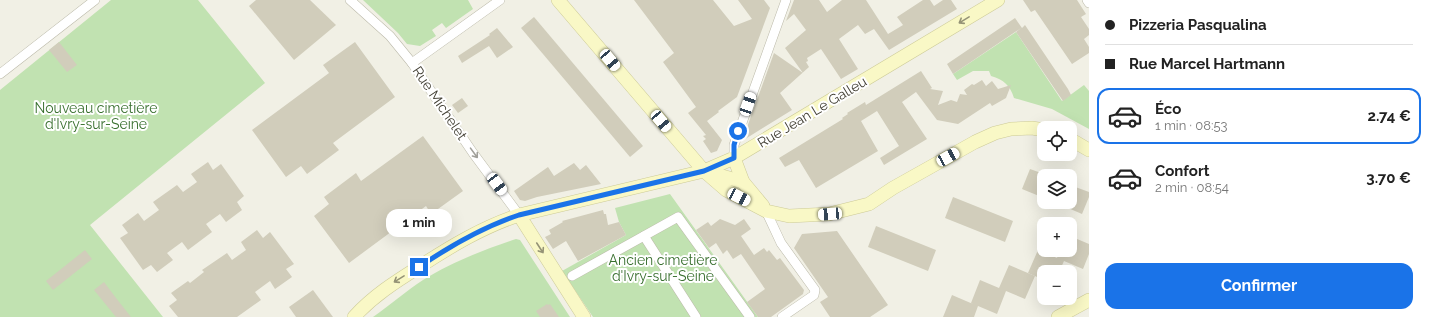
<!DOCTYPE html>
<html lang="fr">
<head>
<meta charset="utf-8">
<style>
  :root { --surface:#fff; --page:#f2f2f2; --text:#222; --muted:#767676; --line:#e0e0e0; --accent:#1a73e8 }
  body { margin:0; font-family:Raleway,sans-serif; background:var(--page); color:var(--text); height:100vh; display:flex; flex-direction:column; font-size:15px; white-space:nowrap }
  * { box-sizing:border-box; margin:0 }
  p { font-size:13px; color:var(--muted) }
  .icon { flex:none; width:22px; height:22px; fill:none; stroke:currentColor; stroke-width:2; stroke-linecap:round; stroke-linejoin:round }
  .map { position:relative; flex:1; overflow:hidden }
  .sheet { display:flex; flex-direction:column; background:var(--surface); width:340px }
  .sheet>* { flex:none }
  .hud { display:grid; align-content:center; height:88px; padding:0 16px; background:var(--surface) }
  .buttons { position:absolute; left:1037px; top:121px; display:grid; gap:8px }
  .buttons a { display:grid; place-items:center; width:40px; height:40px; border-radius:8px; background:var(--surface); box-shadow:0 4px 16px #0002; font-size:20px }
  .end { position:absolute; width:18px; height:18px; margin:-9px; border:5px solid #1a73e8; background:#fff; box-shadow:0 0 0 2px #fff }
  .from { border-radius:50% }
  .bubble { position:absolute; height:28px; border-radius:12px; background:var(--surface); box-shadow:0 4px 16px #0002; font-size:13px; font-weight:700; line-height:28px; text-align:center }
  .car { position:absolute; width:12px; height:24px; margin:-12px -6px; border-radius:5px; box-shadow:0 0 3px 1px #0007; background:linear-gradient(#fff 24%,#345 0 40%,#fff 0 76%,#345 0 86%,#fff 0) }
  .hud b { display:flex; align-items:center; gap:14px; height:38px; font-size:15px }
  .hud b+b { border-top:1px solid var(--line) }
  .hud i { width:10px; height:10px; background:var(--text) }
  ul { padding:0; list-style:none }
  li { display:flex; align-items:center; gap:12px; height:56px; margin:0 8px 6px; padding:0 8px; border:2px solid transparent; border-radius:12px }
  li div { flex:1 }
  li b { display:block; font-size:15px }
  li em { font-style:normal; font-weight:700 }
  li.selected { border-color:var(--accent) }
  li>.icon { width:36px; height:36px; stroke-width:1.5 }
  .button { display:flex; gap:8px; margin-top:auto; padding:8px 16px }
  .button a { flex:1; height:46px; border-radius:12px; background:var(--accent); color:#fff; font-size:16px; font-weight:700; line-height:46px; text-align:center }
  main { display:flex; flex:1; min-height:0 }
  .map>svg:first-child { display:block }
  .green { fill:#c1e2b1 }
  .building { fill:#d1cdbb }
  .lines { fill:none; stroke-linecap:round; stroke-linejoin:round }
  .street-casing { stroke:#bbb9a9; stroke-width:10 }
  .secondary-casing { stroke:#cdcb98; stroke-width:14 }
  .street { stroke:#fff; stroke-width:9 }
  .secondary { stroke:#f9f8c6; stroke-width:13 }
  .oneway { stroke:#959376 }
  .oneway2 { stroke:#a1a09a }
  .route { stroke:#1a73e8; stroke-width:5 }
  .labels { text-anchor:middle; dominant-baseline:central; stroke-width:4; stroke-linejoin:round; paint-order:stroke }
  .street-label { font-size:14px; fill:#434035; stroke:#fff }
  .park-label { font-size:14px; fill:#386f2e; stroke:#fff }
</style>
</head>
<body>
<main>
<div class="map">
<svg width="1089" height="317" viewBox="0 0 1089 317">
  <rect width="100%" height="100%" fill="#f1f0e5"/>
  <!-- green -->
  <g class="green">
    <polygon points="111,0 198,0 265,83 90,225 163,317 0,317 0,90"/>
    <polygon points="363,0 468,0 473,9 446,28 442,23 432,30 436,36 420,46 407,44 398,33"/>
    <path d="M 1016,32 L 1062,101 L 1084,85 L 1089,91 L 1089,129 L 1052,109 L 1014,98 C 1010,85 1004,80 991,76 L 989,71 L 973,71 L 957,80 L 953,74 Z"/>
    <polygon points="670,194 758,317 593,317 562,271 626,235 619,222 615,208"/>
    <path d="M 516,239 L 520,240 L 570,317 L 373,317 C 390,305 406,291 423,280 C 450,263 485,249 516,239 Z"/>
  </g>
  <!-- building -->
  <g class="building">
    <polygon points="256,0 310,0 336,25 294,60 249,6"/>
    <polygon points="634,0 713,0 734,26 752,19 738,0 764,0 770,8 737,97 718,111 719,112 707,121 722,140 717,151 711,153 703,141 706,139 703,136 706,135 688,113 696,107 663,62 674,53"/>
    <polygon points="794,0 819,0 827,12 842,0 866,0 888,34 903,25 897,17 923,0 930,0 934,6 943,0 951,0 957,9 889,50 874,29 865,34 858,25 839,39 858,69 841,79 821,49 807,58 808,61 806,62 809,67 780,93 792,110 742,141 774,53 803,73 785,48 806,30 794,14 786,21"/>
    <polygon points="1023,0 1077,0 1086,14 1081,17 1089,29 1089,35 1084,39 1089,47 1089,53 1072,64 1035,10 1031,12"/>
    <polygon points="534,17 643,146 630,157 521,28"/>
    <polygon points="1015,18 1022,28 1025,25 1068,89 1071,95 1063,101 1016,32 1021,28 953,74 947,64"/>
    <polygon points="497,28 513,47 497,58 489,46 462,63 458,56 490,35 489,34"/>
    <polygon points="59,42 77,65 67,72 49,50"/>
    <polygon points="355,42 395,97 333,143 339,150 307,174 301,166 286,177 252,130 329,73 323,65"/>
    <polygon points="921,71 932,88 930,89 943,91 938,105 951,100 957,102 960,94 967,95 964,90 972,84 974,85 982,80 986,86 992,81 998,89 1011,85 1006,98 992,106 990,103 958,124 937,120 916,92 902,102 927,139 884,165 880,158 899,146 877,111 861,121 878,151 816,188 799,160 785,167 779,158 843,119 842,118 848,114 847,113 865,102 866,105"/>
    <polygon points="462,98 468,106 458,113 452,105"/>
    <polygon points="423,136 463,191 431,214 426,206 349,263 314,216 329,204 324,197 356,173 361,181"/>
    <polygon points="208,162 213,170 221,164 244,196 237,202 242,210 226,222 220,214 206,224 212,232 188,250 182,242 167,253 173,260 157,272 151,265 143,270 120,238 128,233 122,225 138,213 144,221 159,210 153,202 177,185 183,192 197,182 191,174"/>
    <polygon points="574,163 580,170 586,165 601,184 537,197 525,201 520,200 514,191 548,167 554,176"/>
    <polygon points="1030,169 1044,174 1044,198 1022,189"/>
    <polygon points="1070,185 1089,192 1089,197 1082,214 1054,202 1070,202"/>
    <polygon points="953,197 1013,221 1005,242 945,218"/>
    <polygon points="603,210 604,214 606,214 608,225 619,222 626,235 578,261 566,241 553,249 545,237 551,234 549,230 563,222 562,221"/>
    <polygon points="720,219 735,225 744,219 751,229 741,236 754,255 764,248 767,252 769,250 777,260 780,258 804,290 803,294 771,317 758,317 747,302 765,289 741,254 733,259 727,250 723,254 716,243 709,248 696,230 708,222 711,226"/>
    <polygon points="876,226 936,250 928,271 868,247"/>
    <polygon points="257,230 263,238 270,232 294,264 286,269 292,277 275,289 270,281 255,292 261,300 237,317 178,317 169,306 177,300 171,293 188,281 190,283 204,272 202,270 227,253 232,260 246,250 241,242"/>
    <polygon points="837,231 888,305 870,317 830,317 820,302 828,297 794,248 802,234"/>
    <polygon points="1070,236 1089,244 1089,254 1083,269 1064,261 1059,272 1044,272 1044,280 1028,273 1038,250 1057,258 1060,250 1070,250"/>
    <polygon points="85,250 92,259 53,290 46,281"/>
    <polygon points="1009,265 1035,276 1025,299 1006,291 997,314 978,306 974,317 943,317 952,295 973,304 971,303 980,280 999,288"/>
    <polygon points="104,282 116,298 131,317 116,317 94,290"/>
    <polygon points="313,290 333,317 296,317 289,307"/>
    <polygon points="547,304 548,305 550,304 559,317 540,317 536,311"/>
  </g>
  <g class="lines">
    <!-- street casing -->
    <g class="street-casing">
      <g id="street">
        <polyline points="350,0 390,36 412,63 473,153 519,215"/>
        <polyline points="1087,0 1089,3"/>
        <polyline points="412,63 500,0"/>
        <polyline points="0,74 95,0"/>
        <polyline points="734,158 734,145 786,0"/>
        <polyline points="766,211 781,243 815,290 814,295 782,317"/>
        <polyline points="644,236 696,317"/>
        <polyline points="572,276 678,217 750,317"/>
      </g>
    </g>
    <!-- secondary casing -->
    <g class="secondary-casing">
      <g id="secondary">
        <polyline points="558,0 704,171 726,190 766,211 789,216 829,214 869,204 893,188 975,142 995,133 1011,129 1032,128 1044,130"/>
        <polyline points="1070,139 1089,150"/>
        <polyline points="734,158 743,182 763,206"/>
        <polyline points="708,172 743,182"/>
        <polyline points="519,215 584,317"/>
        <path d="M 354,317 C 373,296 395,282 419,267 C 451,246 483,227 519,215 L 704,171 L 734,158 L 998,0"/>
        <polyline points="1058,317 1089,300"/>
      </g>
    </g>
    <!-- street -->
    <use href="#street" class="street"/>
    <!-- secondary -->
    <use href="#secondary" class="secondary"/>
  </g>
  <!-- one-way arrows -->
  <defs><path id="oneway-shaft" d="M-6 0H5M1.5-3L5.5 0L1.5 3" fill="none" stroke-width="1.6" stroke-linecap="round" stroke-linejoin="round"/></defs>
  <g class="oneway">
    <use href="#oneway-shaft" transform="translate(964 20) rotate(149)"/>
    <use href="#oneway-shaft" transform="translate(540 248) rotate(57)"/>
    <use href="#oneway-shaft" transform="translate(399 279) rotate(148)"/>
  </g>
  <use class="oneway2" href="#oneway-shaft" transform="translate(474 153) rotate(54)"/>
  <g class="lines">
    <!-- route -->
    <path class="route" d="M 419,267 C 450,246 483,227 519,215 L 704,171 L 734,158 L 734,145 L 738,131"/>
  </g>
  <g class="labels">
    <!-- street labels -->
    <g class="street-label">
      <text transform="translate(440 103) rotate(56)">Rue Michelet</text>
      <text transform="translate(812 112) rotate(-31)">Rue Jean Le Galleu</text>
    </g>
    <!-- park labels -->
    <g class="park-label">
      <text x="96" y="108">Nouveau cimetière<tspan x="96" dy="16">d'Ivry-sur-Seine</tspan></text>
      <text x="663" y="260">Ancien cimetière<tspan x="663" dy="16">d'Ivry-sur-Seine</tspan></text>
    </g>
  </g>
</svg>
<div class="buttons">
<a><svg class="icon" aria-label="locate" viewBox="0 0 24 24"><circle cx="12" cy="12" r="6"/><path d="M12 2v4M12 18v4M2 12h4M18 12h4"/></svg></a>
<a><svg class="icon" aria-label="layers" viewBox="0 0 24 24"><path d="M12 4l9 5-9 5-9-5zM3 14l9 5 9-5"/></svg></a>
<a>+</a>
<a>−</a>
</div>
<i class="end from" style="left:738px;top:131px"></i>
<i class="end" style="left:419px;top:267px"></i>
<div class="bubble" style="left:386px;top:209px;width:66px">1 min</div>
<i class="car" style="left:610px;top:60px;rotate:140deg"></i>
<i class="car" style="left:748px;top:104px;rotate:19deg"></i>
<i class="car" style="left:661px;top:121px;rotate:140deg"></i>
<i class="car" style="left:948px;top:157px;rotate:61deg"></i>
<i class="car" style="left:497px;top:184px;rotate:143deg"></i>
<i class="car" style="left:739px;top:197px;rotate:117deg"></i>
<i class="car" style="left:830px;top:214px;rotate:266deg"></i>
</div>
<section class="sheet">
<div class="hud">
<b><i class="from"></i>Pizzeria Pasqualina</b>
<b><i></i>Rue Marcel Hartmann</b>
</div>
<ul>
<li class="selected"><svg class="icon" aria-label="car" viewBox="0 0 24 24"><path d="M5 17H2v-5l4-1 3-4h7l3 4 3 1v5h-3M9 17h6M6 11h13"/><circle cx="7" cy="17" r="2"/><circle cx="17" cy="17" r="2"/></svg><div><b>Éco</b><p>1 min · 08:53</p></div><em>2.74 €</em></li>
<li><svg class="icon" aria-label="car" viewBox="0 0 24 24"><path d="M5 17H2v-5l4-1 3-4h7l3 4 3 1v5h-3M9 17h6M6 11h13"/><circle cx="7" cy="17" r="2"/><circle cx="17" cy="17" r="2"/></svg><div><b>Confort</b><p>2 min · 08:54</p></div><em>3.70 €</em></li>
</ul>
<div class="button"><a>Confirmer</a></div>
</section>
</main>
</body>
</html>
